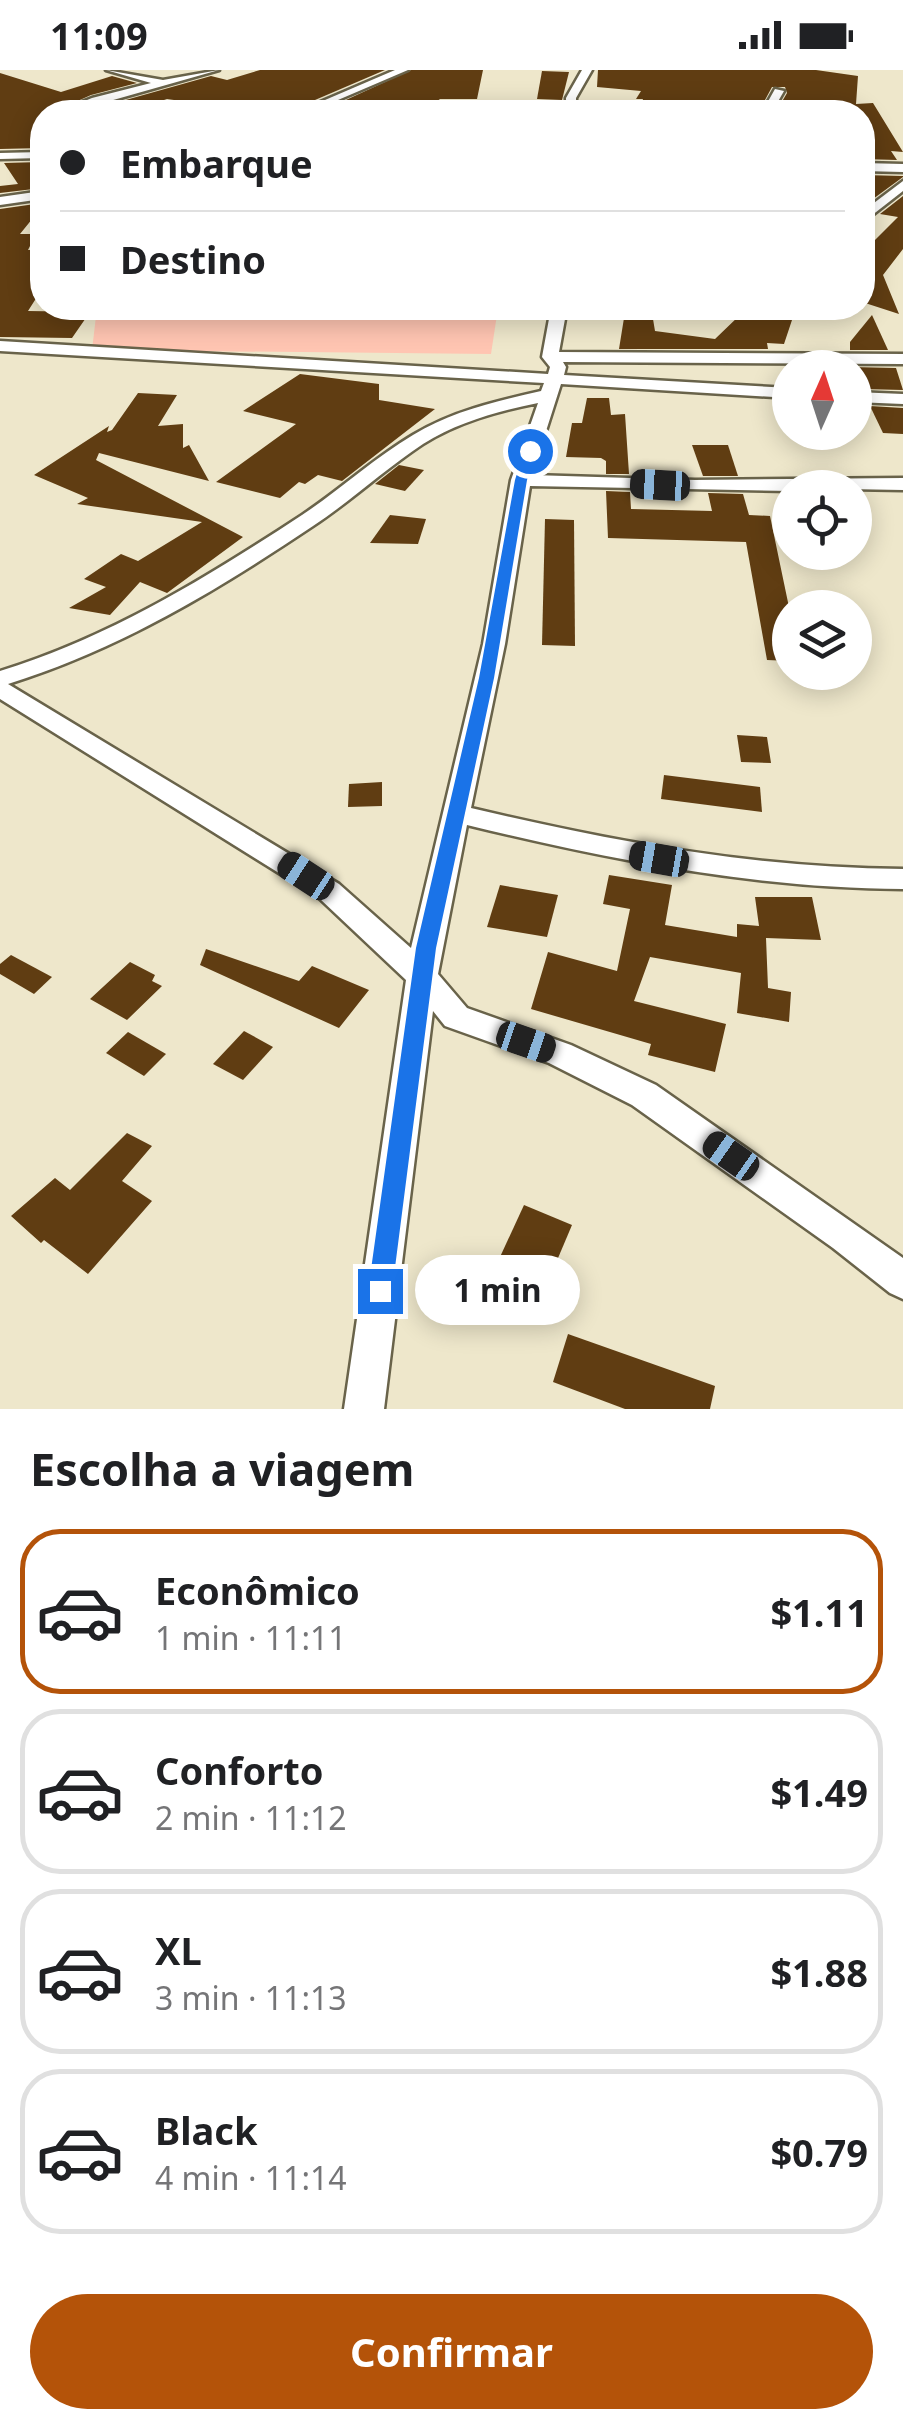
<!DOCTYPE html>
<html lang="pt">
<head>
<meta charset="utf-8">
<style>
  :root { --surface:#fff; --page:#f6f6f6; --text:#202124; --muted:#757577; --line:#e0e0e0; --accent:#b45309 }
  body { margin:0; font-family:"Noto Sans",sans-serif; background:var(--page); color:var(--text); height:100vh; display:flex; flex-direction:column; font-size:38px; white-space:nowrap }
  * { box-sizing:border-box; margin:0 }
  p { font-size:32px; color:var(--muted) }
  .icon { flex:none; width:55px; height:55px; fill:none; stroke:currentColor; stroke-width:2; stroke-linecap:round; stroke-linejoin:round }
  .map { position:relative; height:1339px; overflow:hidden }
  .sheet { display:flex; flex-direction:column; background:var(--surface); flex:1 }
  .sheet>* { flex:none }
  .hud { position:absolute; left:30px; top:30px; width:845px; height:220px; border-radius:40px; box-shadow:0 5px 25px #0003; display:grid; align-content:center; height:220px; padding:0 30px; background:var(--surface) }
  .needle { width:65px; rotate:3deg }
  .buttons { position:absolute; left:772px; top:280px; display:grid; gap:20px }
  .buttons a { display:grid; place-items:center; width:100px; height:100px; border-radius:50%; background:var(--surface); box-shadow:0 5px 25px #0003; font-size:50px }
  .end { position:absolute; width:45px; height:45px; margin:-22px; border:12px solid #1a73e8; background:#fff; box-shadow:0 0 0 5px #fff }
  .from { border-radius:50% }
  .bubble { position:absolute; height:70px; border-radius:35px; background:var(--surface); box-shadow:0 5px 25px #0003; font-size:32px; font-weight:700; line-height:70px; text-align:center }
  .car { position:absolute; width:30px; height:60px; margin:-30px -15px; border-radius:12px; box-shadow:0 0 8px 2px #0007; background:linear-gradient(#222 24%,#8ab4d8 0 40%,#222 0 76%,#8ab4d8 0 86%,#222 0) }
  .hud b { display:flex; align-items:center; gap:35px; height:95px; font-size:38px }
  .hud b+b { border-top:2px solid var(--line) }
  .hud i { width:25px; height:25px; background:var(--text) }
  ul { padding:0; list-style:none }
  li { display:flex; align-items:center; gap:30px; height:165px; margin:0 20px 15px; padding:0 10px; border:5px solid var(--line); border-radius:40px }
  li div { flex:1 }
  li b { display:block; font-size:38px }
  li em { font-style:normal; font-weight:700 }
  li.on { border-color:var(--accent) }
  li>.icon { width:90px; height:90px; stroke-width:1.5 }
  h2 { padding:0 30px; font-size:45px; line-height:120px }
  .action { display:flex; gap:20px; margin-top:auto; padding:20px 30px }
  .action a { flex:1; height:115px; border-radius:60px; background:var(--accent); color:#fff; font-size:40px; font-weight:700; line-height:115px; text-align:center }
  .status { display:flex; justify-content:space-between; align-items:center; height:70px; padding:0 50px; background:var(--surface); direction:ltr }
  .status svg { height:28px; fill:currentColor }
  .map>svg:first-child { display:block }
  .green { fill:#ffc5b2 }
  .building { fill:#603d12 }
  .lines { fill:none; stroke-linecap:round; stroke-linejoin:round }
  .street-casing { stroke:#69634a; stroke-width:5 }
  .street { fill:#fff; fill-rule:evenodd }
  .route { fill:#1a73e8 }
</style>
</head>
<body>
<div class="status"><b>11:09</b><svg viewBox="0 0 49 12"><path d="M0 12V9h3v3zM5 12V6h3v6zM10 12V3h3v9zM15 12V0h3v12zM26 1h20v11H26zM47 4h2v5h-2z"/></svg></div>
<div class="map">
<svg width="903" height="1339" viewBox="0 0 903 1339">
  <rect width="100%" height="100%" fill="#eee7cb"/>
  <!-- green -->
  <polygon class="green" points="97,238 498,238 491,284 92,280"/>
  <!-- building -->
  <g class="building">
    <polygon points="260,0 385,0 287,42 257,42 167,29 152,34 140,32 123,42 83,42 211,6 227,10"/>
    <polygon points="411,0 483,0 477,29 440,29 422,42 359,38 349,42 322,41"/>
    <polygon points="598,0 816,0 858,6 856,34 873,33 903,82 891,81 897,90 862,89 862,42 776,42 787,23 785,17 772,17 759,41 640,38 643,29 636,29 641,21 597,17"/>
    <polygon points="542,1 569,2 562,30 537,29"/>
    <polygon points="0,3 61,22 112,6 137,13 91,25 53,42 42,42 42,78 0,79"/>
    <polygon points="42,92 42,118 0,123 0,116 18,114 4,93"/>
    <polygon points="862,105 903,106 903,107 862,137"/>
    <polygon points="903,126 903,179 883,205 899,244 862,232 862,157 871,174 898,147 880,144"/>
    <polygon points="42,133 42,152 37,143 20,164 36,164 28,180 42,180 42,219 28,241 90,242 72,268 0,267 0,139"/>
    <polygon points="741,244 792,250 784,274 767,273 768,279 619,279 624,248 653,249 655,261 715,269"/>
    <polygon points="872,245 888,280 850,280 850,272"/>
    <polygon points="851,297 896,298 903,320 862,319 855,298"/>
    <polygon points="300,304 379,314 379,330 435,339 342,411 318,405 305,414 299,412 280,428 216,412 296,354 243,341"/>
    <polygon points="138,323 177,325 158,356 183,354 183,378 189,375 209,411 99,383 96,390 243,467 167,523 140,512 110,545 69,538 106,517 84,509 121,484 138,491 202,452 77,434 88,428 34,405 109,356 107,362 112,360"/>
    <polygon points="587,328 609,328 611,345 625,344 629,404 606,404 606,391 601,388 566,387 572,353 582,353"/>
    <polygon points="870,336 903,338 903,364 883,363"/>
    <polygon points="692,375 728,375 738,406 703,406"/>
    <polygon points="399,395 424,400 405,421 375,414"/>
    <polygon points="606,421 630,422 631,439 712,441 708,423 743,424 749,445 770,446 790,542 790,591 767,590 746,472 608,468"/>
    <polygon points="390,445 426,449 418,474 370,473"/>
    <polygon points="545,449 574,450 575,576 542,575"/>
    <polygon points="737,665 767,667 771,693 741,692"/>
    <polygon points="664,705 760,717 762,742 661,729"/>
    <polygon points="382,712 382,736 348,737 349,714"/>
    <polygon points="609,805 672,815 665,855 737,867 737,854 759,856 755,827 812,827 821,870 766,868 768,918 791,922 789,952 737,943 741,903 650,887 634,931 726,954 715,1002 648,985 651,974 531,939 548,882 617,901 630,839 603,834"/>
    <polygon points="500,815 558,825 547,867 487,857"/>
    <polygon points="206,879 299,911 312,896 369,920 339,958 200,895"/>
    <polygon points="11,885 52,907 34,924 0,904 0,894"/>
    <polygon points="130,892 155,905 152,911 162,916 127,950 90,929"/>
    <polygon points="244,961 273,977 243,1010 213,994"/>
    <polygon points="128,962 166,984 144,1006 106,983"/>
    <polygon points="127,1063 152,1076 122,1111 152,1131 88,1204 44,1170 41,1173 11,1146 55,1108 70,1120"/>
    <polygon points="524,1135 572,1155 550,1207 500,1187"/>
    <polygon points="568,1264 715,1316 710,1339 625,1339 553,1312"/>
  </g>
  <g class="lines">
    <!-- street casing -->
    <g class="street-casing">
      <g id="street">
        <polygon points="106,0 163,10 219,0 71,42 57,42 92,28 151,13"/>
        <polygon points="395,0 408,0 310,42 297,42"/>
        <polygon points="582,0 592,0 576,28 576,42 566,42 566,28"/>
        <polygon points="775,19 784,21 772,42 762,42"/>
        <polygon points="42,82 42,88 0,89 0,83"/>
        <polygon points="862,93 903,94 903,102 862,101"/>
        <polygon points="903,111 903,121 862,153 862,142"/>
        <polygon points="42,121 42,129 0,135 0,127"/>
        <path d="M 551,238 L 567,238 L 559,282 L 903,284 L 903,294 L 563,292 L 566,297 L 564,305 L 790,318 L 790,328 L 561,314 L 532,405 L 695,410 L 903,408 L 903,420 L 790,418 L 790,421 L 530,416 L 505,574 L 471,738 C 614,772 756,798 903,799 L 903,819 C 754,818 611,790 467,755 L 438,904 L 467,938 L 571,975 L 656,1015 L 903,1188 L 903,1229 L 890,1223 L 833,1178 L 632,1035 L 549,993 L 445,956 L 433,941 L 384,1339 L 344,1339 L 406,910 L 319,828 L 0,629 L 0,601 C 110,567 206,508 302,445 C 340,420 374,388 413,365 C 452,341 497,331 541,321 L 544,313 L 0,281 L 0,271 L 548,304 L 550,297 L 542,287 ZM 538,333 L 511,410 L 483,574 L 411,878 L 339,814 L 8,614 C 120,579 216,521 313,456 C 351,431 385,399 423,374 C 458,352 498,341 538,333 Z"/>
        <polygon points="855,322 903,324 903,334 855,332"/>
      </g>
    </g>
    <!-- street -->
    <use href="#street" class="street"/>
  </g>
  <!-- route -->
  <polygon class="route" points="530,378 536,381 527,410 494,608 436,878 392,1221 388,1229 380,1232 371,1229 368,1221 416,878 479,608 515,410 524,381"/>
</svg>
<div class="buttons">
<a><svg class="needle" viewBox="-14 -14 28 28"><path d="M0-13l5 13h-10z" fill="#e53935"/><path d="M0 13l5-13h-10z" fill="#757577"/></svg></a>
<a><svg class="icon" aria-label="locate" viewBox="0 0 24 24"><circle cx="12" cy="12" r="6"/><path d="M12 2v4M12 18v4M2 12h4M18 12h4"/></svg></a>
<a><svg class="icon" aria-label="layers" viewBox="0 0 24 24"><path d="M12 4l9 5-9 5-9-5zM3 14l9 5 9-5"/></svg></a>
</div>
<i class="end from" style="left:530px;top:381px"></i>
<i class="end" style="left:380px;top:1221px"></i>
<div class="bubble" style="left:415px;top:1185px;width:165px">1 min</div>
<i class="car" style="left:660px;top:415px;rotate:273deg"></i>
<i class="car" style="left:659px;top:789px;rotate:280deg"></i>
<i class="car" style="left:306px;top:806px;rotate:303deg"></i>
<i class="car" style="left:526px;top:972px;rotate:109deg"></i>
<i class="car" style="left:731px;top:1086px;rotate:305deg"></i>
<div class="hud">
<b><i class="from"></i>Embarque</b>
<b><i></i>Destino</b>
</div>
</div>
<section class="sheet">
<h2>Escolha a viagem</h2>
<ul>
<li class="on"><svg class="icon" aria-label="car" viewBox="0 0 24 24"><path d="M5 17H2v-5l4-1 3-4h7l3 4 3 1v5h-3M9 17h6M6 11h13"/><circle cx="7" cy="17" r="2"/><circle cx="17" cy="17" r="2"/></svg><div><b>Econômico</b><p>1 min · 11:11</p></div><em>$1.11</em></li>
<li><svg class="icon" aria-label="car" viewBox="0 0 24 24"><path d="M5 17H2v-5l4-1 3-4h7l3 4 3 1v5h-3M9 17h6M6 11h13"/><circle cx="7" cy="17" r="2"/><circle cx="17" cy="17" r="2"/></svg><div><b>Conforto</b><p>2 min · 11:12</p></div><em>$1.49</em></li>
<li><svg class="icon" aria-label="car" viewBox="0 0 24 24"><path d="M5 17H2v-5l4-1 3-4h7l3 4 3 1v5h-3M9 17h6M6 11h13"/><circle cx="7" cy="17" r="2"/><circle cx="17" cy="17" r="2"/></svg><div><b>XL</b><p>3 min · 11:13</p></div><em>$1.88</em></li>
<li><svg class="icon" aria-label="car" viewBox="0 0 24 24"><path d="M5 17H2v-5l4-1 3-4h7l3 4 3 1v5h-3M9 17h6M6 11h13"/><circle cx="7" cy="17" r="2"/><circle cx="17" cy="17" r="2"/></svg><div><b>Black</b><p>4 min · 11:14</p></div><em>$0.79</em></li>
</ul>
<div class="action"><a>Confirmar</a></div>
</section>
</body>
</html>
